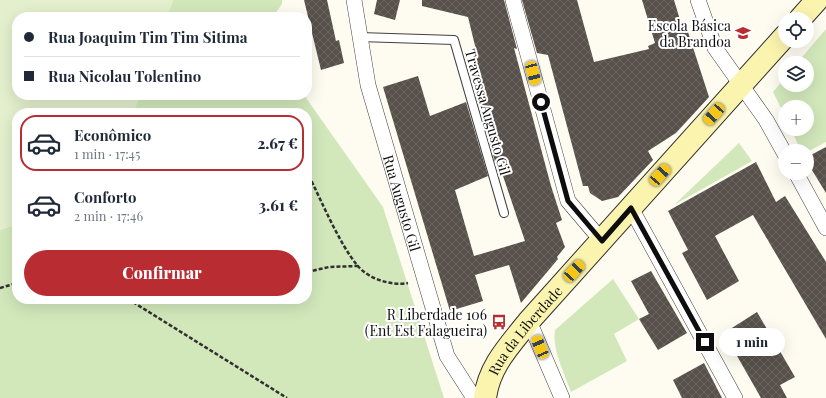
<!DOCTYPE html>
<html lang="pt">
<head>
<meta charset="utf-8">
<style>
  :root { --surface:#fff; --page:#f2f2f3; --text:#1f2937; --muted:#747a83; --line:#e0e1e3; --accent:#b92c31 }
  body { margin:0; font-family:"Playfair Display",serif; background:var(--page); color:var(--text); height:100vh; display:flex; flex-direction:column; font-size:15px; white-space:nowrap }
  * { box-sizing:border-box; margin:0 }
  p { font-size:13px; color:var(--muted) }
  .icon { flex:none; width:22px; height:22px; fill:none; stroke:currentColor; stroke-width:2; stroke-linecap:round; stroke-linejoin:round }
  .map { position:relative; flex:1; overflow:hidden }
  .sheet { position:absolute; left:12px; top:108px; width:300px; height:196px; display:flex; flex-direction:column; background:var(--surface); border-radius:16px; box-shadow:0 4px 16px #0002 }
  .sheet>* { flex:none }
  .banner { position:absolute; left:12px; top:12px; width:300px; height:88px; border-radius:16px; box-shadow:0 4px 16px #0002; display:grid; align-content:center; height:88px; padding:0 12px; background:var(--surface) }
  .buttons { position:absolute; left:778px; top:12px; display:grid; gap:8px }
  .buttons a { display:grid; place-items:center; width:36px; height:36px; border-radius:50%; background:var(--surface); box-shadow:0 4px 16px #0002; font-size:20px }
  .end { position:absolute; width:18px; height:18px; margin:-9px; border:5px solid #0e0e0e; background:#fff; box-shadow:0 0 0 2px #fff }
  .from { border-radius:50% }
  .bubble { position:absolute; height:28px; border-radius:14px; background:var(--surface); box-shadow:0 4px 16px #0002; font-size:13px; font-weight:800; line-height:28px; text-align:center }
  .car { position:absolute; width:12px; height:24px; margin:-12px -6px; border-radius:5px; box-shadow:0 0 3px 1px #0007; background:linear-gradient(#f5c518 24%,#345 0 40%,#f5c518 0 76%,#345 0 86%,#f5c518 0) }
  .banner b { display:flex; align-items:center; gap:14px; height:38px; font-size:15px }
  .banner b+b { border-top:1px solid var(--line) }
  .banner i { width:10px; height:10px; background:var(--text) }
  ul { padding:7px 0 0; list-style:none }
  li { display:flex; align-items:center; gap:12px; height:56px; margin:0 8px 6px; padding:0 4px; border:2px solid transparent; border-radius:16px }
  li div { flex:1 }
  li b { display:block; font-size:15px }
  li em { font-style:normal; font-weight:800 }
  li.selected { border-color:var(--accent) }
  li>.icon { width:36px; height:36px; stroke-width:1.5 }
  .action { display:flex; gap:8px; margin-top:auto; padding:8px 12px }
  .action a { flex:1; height:46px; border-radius:24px; background:var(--accent); color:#fff; font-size:16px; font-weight:800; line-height:46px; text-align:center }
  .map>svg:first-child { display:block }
  .grass { fill:#d2e8bb }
  .pitch { fill:#e3efcd }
  .building { fill:url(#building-cross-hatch) }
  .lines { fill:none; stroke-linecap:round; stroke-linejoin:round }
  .lane-casing { stroke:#414141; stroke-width:10 }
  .street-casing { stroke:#414141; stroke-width:16 }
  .secondary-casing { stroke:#303030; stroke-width:24 }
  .path { stroke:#303030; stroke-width:2.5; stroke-dasharray:4 2; stroke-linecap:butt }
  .lane { stroke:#fff; stroke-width:8 }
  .street { stroke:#fff; stroke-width:15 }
  .secondary { stroke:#fbf4af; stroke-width:22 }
  .route { stroke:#0e0e0e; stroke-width:5 }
  .labels { text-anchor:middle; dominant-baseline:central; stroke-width:4; stroke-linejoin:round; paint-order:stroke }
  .poi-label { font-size:14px; fill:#0e0e0e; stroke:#fff; text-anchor:end }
  .street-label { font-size:14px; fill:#0e0e0e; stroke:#fff }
</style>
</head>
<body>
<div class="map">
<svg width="826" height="398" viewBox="0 0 826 398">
  <defs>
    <pattern id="building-cross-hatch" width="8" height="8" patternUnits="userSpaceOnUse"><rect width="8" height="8" fill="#57504b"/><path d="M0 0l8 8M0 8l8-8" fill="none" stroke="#6a6561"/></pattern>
  </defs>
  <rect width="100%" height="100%" fill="#fefcf1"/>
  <!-- grass -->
  <g class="grass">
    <polygon points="173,0 282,0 282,4 273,17 167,17"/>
    <polygon points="826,29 826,142 807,152 801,151 791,129 807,129 807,107 785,107 785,116 773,92 785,78 785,85 807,85 807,63 797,63"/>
    <polygon points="140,95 304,95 383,207 444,398 0,398 0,230 17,224 17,299 307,299 307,113 133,113"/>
    <polygon points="739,143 752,161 674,205"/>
    <path d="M 613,279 L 639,319 L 614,334 L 627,361 L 571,392 C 564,372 552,350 555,330 Z"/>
  </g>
  <!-- pitch -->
  <polygon class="pitch" points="0,0 173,0 167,17 17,17 17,95 140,95 133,113 17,113 17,224 0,230"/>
  <!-- building -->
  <g class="building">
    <polygon points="304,0 327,0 336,41 339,40 344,63 321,70"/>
    <polygon points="377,0 400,0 395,20 374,14"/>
    <polygon points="422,0 504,0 517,49 514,48 551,186 562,220 556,223 565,247 557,257 558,259 521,303 509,265 475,275 483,301 450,311 383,87 418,76 430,116 466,102 488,176 455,190 474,256 525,241 501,170 498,172 477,99 483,96 473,60 478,58 468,17 422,6"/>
    <polygon points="522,0 577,0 594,62 649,49 648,46 655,43 642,0 674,0 684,33 688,32 709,97 676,133 648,151 653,160 618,197 602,201 590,193 588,186 583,186 548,55 537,53"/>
    <polygon points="826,147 826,193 807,162 807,157"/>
    <polygon points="756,162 776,202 785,196 826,262 826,339 753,215 715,236 739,281 707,300 682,253 688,250 668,211"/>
    <polygon points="651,271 687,333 658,350 639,319 649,314 631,281"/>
    <polygon points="757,312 795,377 780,385 787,398 761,398 724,333"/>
    <polygon points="704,363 722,398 682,398 673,380"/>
  </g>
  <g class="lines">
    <!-- lane casing -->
    <g class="lane-casing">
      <polyline id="lane" points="359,37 454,40 504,213"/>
    </g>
    <!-- street casing -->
    <g class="street-casing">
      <g id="street">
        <path id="s1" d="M 354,0 L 368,85 L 447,356 L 474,398"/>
        <polyline points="513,0 568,201 602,241"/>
        <polyline points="698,0 715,48 766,120 785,154"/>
        <polyline points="796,173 826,228"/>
        <polyline points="631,208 735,398"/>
        <polyline points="529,321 562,398"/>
      </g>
    </g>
    <!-- secondary casing -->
    <g class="secondary-casing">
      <g id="secondary">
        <polyline points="800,19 817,0"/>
        <path id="s2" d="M 485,398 C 489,366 510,345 529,321 L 785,36"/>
      </g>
    </g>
    <!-- path -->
    <g class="path">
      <path d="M 309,176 C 322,202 339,243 357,265 C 368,279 391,286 408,283"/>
      <polyline points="307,272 329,267 358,266"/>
      <polyline points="0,288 17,283"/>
      <polyline points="128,299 287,398"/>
    </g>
    <!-- lane -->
    <use href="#lane" class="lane"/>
    <!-- street -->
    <use href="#street" class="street"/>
    <!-- secondary -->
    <use href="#secondary" class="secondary"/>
  </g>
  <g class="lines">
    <!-- route -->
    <polyline class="route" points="541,102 568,201 602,241 631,208 705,342"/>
  </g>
  <!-- icons -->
  <defs>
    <g id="school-bare" transform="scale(1.2)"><path d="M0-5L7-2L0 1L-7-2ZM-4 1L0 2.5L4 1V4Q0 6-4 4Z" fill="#b92c31" stroke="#fff" stroke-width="2.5" paint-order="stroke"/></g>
    <g id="bus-bare" transform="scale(1.2)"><path d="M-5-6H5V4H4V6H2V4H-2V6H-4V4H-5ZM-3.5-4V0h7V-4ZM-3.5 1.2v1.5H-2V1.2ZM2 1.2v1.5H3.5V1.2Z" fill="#b92c31" stroke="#fff" stroke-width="2.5" paint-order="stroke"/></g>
  </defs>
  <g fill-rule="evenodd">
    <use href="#school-bare" x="743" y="33"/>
    <use href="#bus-bare" x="499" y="322"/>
  </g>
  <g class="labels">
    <!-- poi labels -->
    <g class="poi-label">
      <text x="731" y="25">Escola Básica<tspan x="731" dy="16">da Brandoa</tspan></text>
      <text x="487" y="314">R Liberdade 106<tspan x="487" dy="16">(Ent Est Falagueira)</tspan></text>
    </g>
    <!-- street labels -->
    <g class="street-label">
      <text transform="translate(488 112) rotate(74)">Travessa Augusto Gil</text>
      <text stroke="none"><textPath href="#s1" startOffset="209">Rua Augusto Gil</textPath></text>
      <text stroke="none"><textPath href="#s2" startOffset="80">Rua da Liberdade</textPath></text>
    </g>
  </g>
</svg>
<div class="buttons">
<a><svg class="icon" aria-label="locate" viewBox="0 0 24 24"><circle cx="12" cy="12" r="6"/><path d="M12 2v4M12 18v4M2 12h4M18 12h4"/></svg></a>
<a><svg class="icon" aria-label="layers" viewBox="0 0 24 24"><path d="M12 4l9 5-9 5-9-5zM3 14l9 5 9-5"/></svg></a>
<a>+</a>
<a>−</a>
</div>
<i class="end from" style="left:541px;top:102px"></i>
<i class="end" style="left:705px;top:342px"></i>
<div class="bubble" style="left:719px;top:328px;width:66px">1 min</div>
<i class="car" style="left:533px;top:73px;rotate:165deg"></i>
<i class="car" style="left:714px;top:114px;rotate:222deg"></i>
<i class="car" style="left:660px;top:175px;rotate:42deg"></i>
<i class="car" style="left:574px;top:271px;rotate:43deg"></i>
<i class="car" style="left:540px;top:347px;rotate:337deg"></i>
<div class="banner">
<b><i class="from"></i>Rua Joaquim Tim Tim Sitima</b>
<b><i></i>Rua Nicolau Tolentino</b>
</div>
<section class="sheet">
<ul>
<li class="selected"><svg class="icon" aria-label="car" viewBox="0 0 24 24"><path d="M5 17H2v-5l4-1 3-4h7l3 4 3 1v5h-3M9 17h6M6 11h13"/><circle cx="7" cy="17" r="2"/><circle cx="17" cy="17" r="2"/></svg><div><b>Econômico</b><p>1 min · 17:45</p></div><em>2.67 €</em></li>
<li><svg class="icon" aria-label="car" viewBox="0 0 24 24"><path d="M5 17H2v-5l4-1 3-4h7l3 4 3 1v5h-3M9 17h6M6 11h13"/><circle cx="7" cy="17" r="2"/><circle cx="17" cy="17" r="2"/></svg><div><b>Conforto</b><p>2 min · 17:46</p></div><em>3.61 €</em></li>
</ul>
<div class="action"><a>Confirmar</a></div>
</section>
</div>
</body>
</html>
